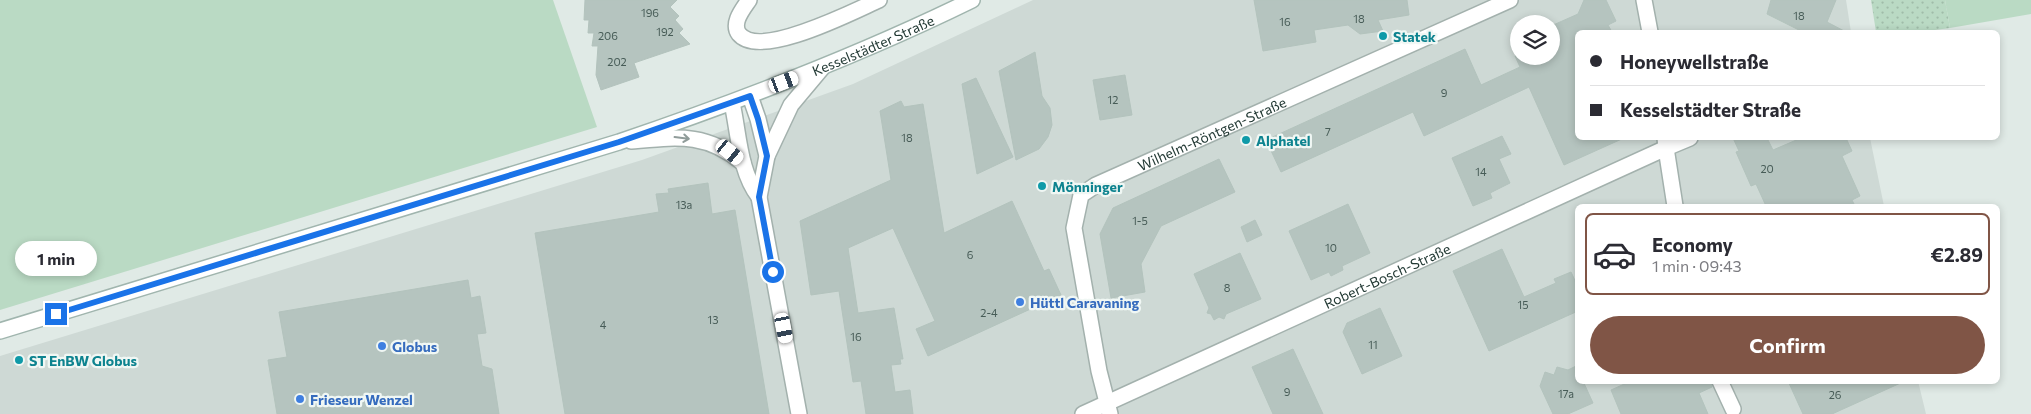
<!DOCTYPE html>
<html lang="en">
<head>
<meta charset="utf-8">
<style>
  :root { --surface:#fff; --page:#f7f7f7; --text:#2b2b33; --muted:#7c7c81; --line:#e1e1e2; --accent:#805546 }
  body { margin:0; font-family:Commissioner,sans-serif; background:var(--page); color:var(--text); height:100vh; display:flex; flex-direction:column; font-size:19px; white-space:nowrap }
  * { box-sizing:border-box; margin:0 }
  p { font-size:16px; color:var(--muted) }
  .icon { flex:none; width:28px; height:28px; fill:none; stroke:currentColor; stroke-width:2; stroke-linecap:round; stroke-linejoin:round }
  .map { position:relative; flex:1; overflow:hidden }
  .sheet { position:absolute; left:1575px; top:204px; width:425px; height:180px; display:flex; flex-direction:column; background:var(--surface); border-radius:8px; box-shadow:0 2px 8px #0003 }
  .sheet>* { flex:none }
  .guide { position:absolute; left:1575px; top:30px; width:425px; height:110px; border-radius:8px; box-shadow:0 2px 8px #0003; display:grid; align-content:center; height:110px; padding:0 15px; background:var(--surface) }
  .tools { position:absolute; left:1510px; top:15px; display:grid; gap:10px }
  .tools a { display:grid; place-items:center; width:50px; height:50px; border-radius:50%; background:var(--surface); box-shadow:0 2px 8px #0003; font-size:25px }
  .end { position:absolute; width:22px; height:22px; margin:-11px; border:6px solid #1a73e8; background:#fff; box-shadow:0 0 0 2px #fff }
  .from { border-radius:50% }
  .bubble { position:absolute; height:35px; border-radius:18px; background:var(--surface); box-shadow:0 2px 8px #0003; font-size:16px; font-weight:700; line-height:35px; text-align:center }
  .car { position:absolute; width:15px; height:30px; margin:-15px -8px; border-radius:6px; box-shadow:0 0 4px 1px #0007; background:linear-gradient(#fff 24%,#345 0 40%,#fff 0 76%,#345 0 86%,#fff 0) }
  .guide b { display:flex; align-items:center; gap:18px; height:48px; font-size:19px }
  .guide b+b { border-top:1px solid var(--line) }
  .guide i { width:12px; height:12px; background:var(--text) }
  ul { padding:9px 0 0; list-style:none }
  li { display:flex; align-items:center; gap:15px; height:82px; margin:0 10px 8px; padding:0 5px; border:2px solid transparent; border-radius:8px }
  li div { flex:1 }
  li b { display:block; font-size:19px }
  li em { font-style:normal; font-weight:700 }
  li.active { border-color:var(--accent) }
  li>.icon { width:45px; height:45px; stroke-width:1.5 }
  .button { display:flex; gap:10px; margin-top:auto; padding:10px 15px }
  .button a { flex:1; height:58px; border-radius:30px; background:var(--accent); color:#fff; font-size:20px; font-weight:700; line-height:58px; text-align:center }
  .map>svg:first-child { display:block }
  .built { fill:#ced9d5; fill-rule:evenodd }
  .green { fill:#badac4 }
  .garden { fill:url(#garden-dots) }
  .building { fill:#b5c4bf; stroke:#b3c3bd }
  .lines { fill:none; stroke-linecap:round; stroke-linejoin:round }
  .street-casing { stroke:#a3b1ad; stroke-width:18 }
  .secondary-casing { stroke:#a0b5ae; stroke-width:18 }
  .street { stroke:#fff; stroke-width:15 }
  .secondary { stroke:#fff; stroke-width:15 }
  .oneway { stroke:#909c9a }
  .route { stroke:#1a73e8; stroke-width:6 }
  .culture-dot { fill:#0f9aa8; stroke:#f0f7f4; stroke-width:2 }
  .shop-dot { fill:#3f7fe0; stroke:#f0f7f4; stroke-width:2 }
  .labels { text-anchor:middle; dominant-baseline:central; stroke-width:4.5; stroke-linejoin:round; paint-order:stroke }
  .number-label { font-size:11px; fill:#475c57 }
  .culture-label { font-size:14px; font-weight:bold; fill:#0d838f; stroke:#f0f7f4; text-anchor:start }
  .street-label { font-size:14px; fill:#223934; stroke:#f0f7f4 }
  .shop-label { font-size:14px; font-weight:bold; fill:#366cbe; stroke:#f0f7f4; text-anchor:start }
</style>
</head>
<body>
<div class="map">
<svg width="2031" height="414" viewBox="0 0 2031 414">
  <defs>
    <pattern id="garden-dots" width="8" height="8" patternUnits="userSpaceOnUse" patternTransform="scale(1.25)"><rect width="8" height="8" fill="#badac4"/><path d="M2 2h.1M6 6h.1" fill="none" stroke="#a0bca9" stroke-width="1.8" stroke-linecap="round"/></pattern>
  </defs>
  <rect width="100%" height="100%" fill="#e0eae6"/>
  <!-- built -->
  <path class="built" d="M 1033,0 L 1846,0 L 1851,32 L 1578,32 L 1578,138 L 1870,138 L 1884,206 L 1578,206 L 1578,381 L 1918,381 L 1926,414 L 0,414 L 0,356 L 642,160 L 853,84 ZM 1519,24 L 1551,24 L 1551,56 L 1519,56 Z"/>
  <!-- green -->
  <g class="green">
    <polygon points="0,0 553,0 597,127 0,310"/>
    <polygon points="1945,0 2031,0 2031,14 1950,28"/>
  </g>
  <!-- garden -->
  <polygon class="garden" points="1871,0 1945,0 1950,28 1920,32 1876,32"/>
  <!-- building -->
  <g class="building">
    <polygon points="585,0 677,0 670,7 679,16 675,20 683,29 679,33 690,44 634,63 639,77 601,90 596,75 598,46 592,46 594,33 588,33 589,20 584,20"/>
    <polygon points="1254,0 1407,0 1409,15 1378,20 1383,31 1360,34 1348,25 1314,30 1316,42 1263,51"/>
    <polygon points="1584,0 1606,0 1616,21 1608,25 1612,32 1578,32 1578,138 1624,138 1564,165 1529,87 1424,136 1413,112 1281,172 1266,140 1465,49 1481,85 1520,67 1515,56 1551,56 1551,26 1578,14"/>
    <polygon points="1771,0 1836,0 1827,22 1846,32 1803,32 1767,14"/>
    <polygon points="1035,52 1042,96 1050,108 1052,125 1048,137 1039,149 1016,160 999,71"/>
    <polygon points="1125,75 1132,115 1100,120 1093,80"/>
    <polygon points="976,78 1013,157 977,174 962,84"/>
    <polygon points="901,101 904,107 923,104 944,233 1012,201 1044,271 1049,269 1061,295 928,356 916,329 935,321 893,228 848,248 858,313 894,308 903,359 900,359 901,364 891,365 895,392 910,390 913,414 866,414 861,381 853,382 839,291 811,295 800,221 891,180 880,111"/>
    <polygon points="1502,136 1511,154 1499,159 1510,183 1490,193 1492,198 1473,206 1452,158"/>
    <polygon points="1733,138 1767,138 1773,150 1801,138 1846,138 1852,151 1842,156 1860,196 1852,200 1855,206 1766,206 1756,184 1751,186 1736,152 1739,151"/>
    <polygon points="1219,159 1235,192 1161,226 1141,264 1145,292 1111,298 1100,234 1113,208"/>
    <polygon points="708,183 712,214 735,210 769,414 565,414 535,233 659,212 656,194 669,193 668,189"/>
    <polygon points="1348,204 1370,253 1342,266 1343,270 1331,276 1329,272 1311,280 1289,231"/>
    <polygon points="1255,220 1262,235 1247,242 1241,227"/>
    <polygon points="1502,249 1524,297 1556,283 1554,279 1571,272 1578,287 1578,311 1489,351 1453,271"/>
    <polygon points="1240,253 1261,299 1226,314 1224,319 1219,317 1214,320 1211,314 1207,313 1209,308 1194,274"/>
    <polygon points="468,280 471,298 480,296 486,333 477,334 482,366 492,369 499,414 277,414 268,360 287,357 279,312"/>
    <polygon points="1380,308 1402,356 1362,374 1343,332 1347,323"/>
    <polygon points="1293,349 1323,414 1273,414 1252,367"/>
    <polygon points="1578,365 1578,381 1583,381 1593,403 1568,414 1553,414 1540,386 1545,372 1554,375 1557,367 1568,370"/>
    <polygon points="1631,381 1711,381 1712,387 1699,393 1708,414 1621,414 1611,390"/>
    <polygon points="1788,381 1905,381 1832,414 1803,414"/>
  </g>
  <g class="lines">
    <!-- street casing -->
    <g class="street-casing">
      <g id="street">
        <path d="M 749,0 C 743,9 731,23 739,34 C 760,60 854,11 879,0"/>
        <polyline points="1644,0 1650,32"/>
        <polyline points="750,96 758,119 767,156 759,197 799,414"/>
        <path d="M 732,103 C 739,134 739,171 759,197"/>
        <polyline points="1665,138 1666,148 1690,138"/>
        <path d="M 631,141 C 677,137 706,132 743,163"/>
        <polyline points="767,156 791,105 822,68"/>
        <polyline points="1720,381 1733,409"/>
        <path id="s1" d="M 1083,414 L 1666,148 L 1675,206"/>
        <path id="s2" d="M 1110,414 L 1099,371 L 1074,228 L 1081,195 L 1096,185 L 1510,0"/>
      </g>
    </g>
    <!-- secondary casing -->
    <g class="secondary-casing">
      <g id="secondary">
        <path id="s3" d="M 0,331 L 619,142 C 740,101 858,56 972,0"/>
      </g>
    </g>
    <!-- street -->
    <use href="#street" class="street"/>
    <!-- secondary -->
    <use href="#secondary" class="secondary"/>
  </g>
  <!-- one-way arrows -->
  <defs><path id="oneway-shaft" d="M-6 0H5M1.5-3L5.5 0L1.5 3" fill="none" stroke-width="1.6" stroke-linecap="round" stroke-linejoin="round" transform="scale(1.25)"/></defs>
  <use class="oneway" href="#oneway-shaft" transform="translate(682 138) rotate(7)"/>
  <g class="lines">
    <!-- route -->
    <polyline class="route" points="56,314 619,142 750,96 758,119 767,156 759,197 773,272"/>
  </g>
  <!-- markers -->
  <g class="culture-dot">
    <circle cx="1383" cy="36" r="5"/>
    <circle cx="1246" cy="140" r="5"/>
    <circle cx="1042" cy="186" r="5"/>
    <circle cx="19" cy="360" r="5"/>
  </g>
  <g class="shop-dot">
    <circle cx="1020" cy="302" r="5"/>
    <circle cx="382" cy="346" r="5"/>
    <circle cx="300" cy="399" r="5"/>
  </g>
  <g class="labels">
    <!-- number labels -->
    <g class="number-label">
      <text x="650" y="12">196</text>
      <text x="1799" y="15">18</text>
      <text x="1359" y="18">18</text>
      <text x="1285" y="21">16</text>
      <text x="665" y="31">192</text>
      <text x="608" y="35">206</text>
      <text x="617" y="61">202</text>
      <text x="1444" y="92">9</text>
      <text x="1113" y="99">12</text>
      <text x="1328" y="131">7</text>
      <text x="907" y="137">18</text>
      <text x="1767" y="168">20</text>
      <text x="1481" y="171">14</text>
      <text x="684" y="204">13a</text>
      <text x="1140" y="220">1-5</text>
      <text x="1331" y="247">10</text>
      <text x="970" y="254">6</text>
      <text x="1227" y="287">8</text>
      <text x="1523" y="304">15</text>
      <text x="989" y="312">2-4</text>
      <text x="713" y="319">13</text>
      <text x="603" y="324">4</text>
      <text x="856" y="336">16</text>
      <text x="1373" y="344">11</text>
      <text x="1287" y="391">9</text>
      <text x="1566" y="393">17a</text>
      <text x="1835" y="394">26</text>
    </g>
    <!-- culture labels -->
    <g class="culture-label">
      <text x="1393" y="36">Statek</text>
      <text x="1256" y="140">Alphatel</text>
      <text x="1052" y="186">Mönninger</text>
      <text x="29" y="360">ST EnBW Globus</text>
    </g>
    <!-- street labels -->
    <g class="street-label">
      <text stroke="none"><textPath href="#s3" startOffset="919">Kesselstädter Straße</textPath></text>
      <text stroke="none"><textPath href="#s2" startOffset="368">Wilhelm-Röntgen-Straße</textPath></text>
      <text stroke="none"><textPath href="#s1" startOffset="334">Robert-Bosch-Straße</textPath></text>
    </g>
    <!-- shop labels -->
    <g class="shop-label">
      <text x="1030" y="302">Hüttl Caravaning</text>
      <text x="392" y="346">Globus</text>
      <text x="310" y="399">Frieseur Wenzel</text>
    </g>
  </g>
</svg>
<div class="tools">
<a><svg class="icon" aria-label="layers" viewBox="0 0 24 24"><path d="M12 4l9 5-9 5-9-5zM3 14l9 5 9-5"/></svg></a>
</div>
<i class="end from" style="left:773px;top:272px"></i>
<i class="end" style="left:56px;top:314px"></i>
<div class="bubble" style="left:15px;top:241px;width:82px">1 min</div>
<i class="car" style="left:784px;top:82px;rotate:69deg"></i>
<i class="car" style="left:730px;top:152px;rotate:129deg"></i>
<i class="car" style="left:784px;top:328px;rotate:169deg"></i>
<div class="guide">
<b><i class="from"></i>Honeywellstraße</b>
<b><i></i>Kesselstädter Straße</b>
</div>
<section class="sheet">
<ul>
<li class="active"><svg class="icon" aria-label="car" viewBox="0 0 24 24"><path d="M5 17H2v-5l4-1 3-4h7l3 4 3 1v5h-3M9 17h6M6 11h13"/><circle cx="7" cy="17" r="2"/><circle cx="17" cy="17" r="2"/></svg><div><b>Economy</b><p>1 min · 09:43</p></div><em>€2.89</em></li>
</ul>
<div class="button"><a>Confirm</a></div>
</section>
</div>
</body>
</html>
